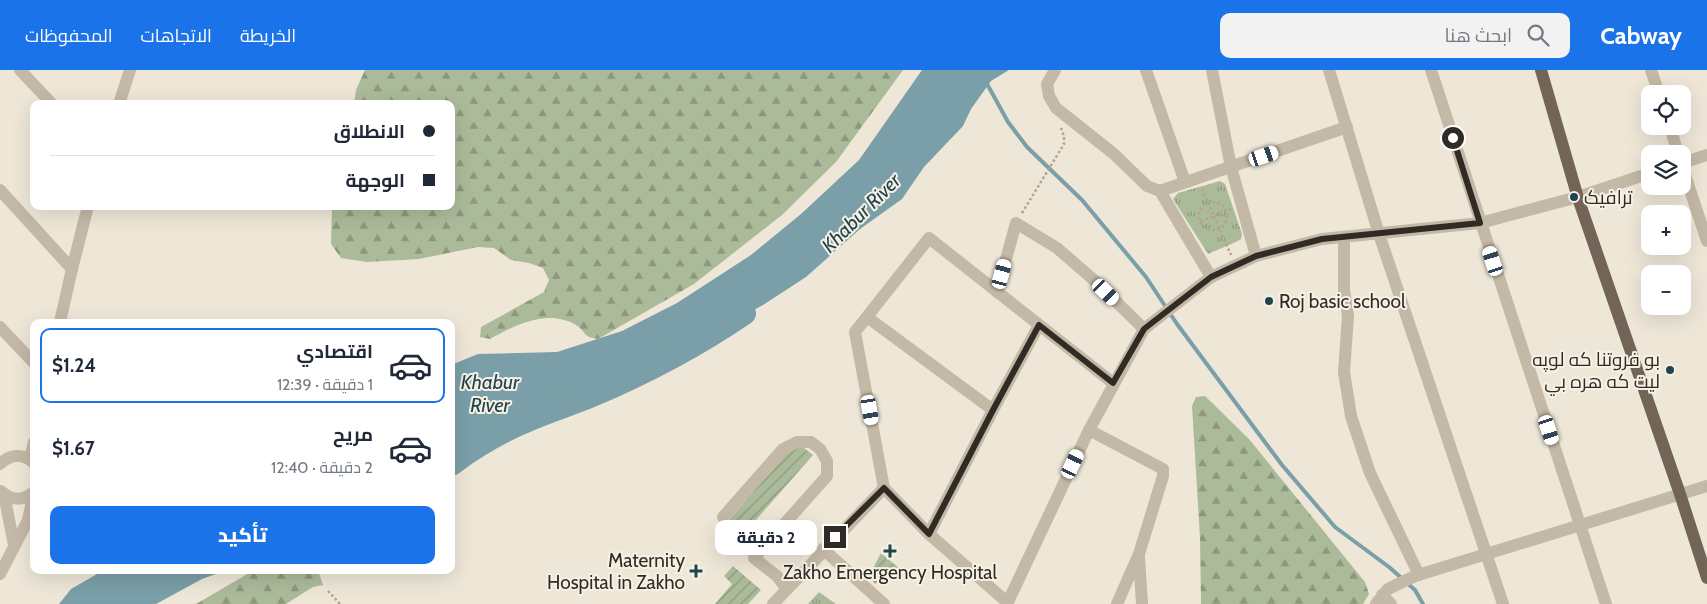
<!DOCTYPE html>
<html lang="ar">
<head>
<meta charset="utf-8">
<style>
  :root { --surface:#fff; --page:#f2f2f3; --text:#1f2937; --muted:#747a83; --line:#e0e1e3; --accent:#1a73e8 }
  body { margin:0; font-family:Cabin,Cairo,sans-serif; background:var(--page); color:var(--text); direction:rtl; height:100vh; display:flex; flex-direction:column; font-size:19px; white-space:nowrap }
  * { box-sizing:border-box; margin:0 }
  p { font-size:16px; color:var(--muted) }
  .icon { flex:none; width:28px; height:28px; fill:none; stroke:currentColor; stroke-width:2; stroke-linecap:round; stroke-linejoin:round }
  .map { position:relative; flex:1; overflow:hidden; direction:ltr }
  .panel { position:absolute; left:30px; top:249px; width:425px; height:255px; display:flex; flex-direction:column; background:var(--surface); border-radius:10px; box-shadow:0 5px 20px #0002; direction:rtl }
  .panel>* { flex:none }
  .top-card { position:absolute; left:30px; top:30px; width:425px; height:110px; border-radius:10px; box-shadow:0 5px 20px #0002; direction:rtl; display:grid; align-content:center; height:110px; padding:0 20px; background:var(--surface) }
  .tools { position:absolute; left:1641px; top:15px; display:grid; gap:10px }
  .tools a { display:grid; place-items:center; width:50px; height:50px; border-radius:10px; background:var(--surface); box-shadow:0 5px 20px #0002; font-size:25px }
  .end { position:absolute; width:22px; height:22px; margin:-11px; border:6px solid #312b26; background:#fff; box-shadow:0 0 0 2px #fff }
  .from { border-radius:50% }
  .bubble { position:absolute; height:35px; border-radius:10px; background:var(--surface); box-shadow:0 5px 20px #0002; font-size:16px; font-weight:800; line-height:35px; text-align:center; direction:rtl }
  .car { position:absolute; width:15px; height:30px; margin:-15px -8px; border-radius:6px; box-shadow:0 0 4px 1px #0007; background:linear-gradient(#fff 24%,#345 0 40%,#fff 0 76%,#345 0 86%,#fff 0) }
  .top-card b { display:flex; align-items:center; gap:18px; height:48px; font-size:19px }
  .top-card b+b { border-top:1px solid var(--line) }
  .top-card i { width:12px; height:12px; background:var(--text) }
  ul { padding:9px 0 0; list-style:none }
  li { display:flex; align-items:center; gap:15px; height:75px; margin:0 10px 8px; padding:0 10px; border:2px solid transparent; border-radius:10px }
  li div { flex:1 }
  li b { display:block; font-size:19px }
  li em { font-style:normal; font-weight:800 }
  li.active { border-color:var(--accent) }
  li>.icon { width:45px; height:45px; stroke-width:1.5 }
  .primary-button { display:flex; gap:10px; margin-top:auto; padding:10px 20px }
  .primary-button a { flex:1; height:58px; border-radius:10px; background:var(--accent); color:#fff; font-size:20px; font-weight:800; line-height:58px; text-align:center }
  header { display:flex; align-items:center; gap:30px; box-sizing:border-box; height:70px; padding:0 25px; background:var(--accent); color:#fff }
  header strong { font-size:24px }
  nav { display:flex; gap:28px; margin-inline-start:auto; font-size:18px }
  .search { width:350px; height:45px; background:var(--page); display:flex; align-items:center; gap:12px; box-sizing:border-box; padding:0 18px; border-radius:10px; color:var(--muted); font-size:19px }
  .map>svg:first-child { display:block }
  .grass { fill:url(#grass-tufts) }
  .forest { fill:url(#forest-firs) }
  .garden { fill:url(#garden-furrows) }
  .water { fill:#7a9fa8 }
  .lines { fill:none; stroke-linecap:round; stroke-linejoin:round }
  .stream { stroke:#7a9fa8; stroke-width:4 }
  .river { stroke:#7a9fa8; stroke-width:24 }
  .path { stroke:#b0a390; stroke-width:2.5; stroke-dasharray:2.5 2.5; stroke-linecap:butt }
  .minor { stroke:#c4b8a6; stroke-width:12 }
  .major { stroke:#726558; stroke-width:12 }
  .route { stroke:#312b26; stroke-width:6 }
  .poi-dot { fill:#20444e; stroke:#f6f1e4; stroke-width:2 }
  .labels { text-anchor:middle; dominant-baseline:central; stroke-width:4; stroke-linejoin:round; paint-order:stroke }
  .poi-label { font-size:19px; fill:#312b26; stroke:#f6f1e4; text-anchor:start }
  .water-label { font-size:20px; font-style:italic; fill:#20444e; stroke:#f6f1e4 }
</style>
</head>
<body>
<header>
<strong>Cabway</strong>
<div class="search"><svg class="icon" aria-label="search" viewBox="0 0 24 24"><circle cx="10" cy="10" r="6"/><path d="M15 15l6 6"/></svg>ابحث هنا</div>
<nav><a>الخريطة</a><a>الاتجاهات</a><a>المحفوظات</a></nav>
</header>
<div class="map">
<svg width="1707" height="534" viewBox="0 0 1707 534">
  <defs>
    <pattern id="grass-tufts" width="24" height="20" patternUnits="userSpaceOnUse" patternTransform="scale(1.25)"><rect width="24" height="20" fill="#abbb9a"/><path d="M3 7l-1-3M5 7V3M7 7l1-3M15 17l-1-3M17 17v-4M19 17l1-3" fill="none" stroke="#8c987d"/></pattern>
    <pattern id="forest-firs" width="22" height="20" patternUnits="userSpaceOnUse" patternTransform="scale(1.25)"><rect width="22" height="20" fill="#abbb9a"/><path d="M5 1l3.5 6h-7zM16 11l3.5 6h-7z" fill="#8c987d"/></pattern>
    <pattern id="garden-furrows" width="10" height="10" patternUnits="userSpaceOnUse" patternTransform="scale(1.25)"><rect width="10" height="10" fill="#abbb9a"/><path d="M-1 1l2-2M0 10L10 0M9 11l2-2" fill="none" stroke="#8c987d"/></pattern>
  </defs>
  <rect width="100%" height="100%" fill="#eee7d8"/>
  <!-- grass -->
  <g class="grass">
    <polygon points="1220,111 1225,114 1242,164 1241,169 1238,171 1208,184 1173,129 1178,123"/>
    <polygon points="819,522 836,534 808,534"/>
  </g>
  <!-- forest -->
  <g class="forest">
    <path d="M 365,0 L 903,0 L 836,92 L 782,145 L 694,214 L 598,269 C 582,267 587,262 576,255 C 548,238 515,255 490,269 L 480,267 L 481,257 L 544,222 L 549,210 L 543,198 L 529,193 L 511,190 L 494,178 L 478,177 L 419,189 L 367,192 L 341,188 L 331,174 L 332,136 L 451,136 L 451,34 L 354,34 L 356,20 Z"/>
    <polygon points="1205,326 1249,369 1356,501 1365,512 1369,524 1363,534 1201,534 1200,468 1192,336 1196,327"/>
    <polygon points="254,500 318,500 323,515 313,517 286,534 196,534"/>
  </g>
  <!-- garden -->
  <g class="garden">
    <polygon points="798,377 804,378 813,385 741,467 727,452 786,384"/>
    <polygon points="881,483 899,498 895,502 887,501 875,514 869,506"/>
    <polygon points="733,496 761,520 748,534 715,534 732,514 724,506"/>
  </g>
  <!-- water -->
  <g class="water">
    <polygon points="922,0 1009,0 991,11 971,39 963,56 924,97 902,129 860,159 806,207 763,235 683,279 610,309 524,350 461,386 451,395 451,295 478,284 557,282 622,261 677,233 751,185 801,144 859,90"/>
    <polygon points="104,500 227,500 202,509 156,534 59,534 71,519"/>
  </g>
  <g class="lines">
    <!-- stream -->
    <polyline class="stream" points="986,12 1008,52 1027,77 1082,130 1146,207 1177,254 1282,395 1335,457 1389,497 1415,520 1423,534"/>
    <!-- river -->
    <path class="river" d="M 451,394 C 474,377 497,363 523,352 C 545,342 568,335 590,326 C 644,303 696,276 744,243"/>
    <!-- path -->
    <g class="path">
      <polyline points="1202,119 1231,185"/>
      <circle cx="1213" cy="146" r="14"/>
      <polyline points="1022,143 1064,74 1064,66 1061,58"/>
      <polyline points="1201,151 1231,139"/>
      <polyline points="328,521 340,534"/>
    </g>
    <!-- minor -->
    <g class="minor">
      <polyline points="20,0 52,34"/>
      <polyline points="1055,0 1047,14 1049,26 1056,38 1114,84 1147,116 1160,121 1211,207"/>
      <polyline points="1146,0 1185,112"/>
      <polyline points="1212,0 1231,97 1256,186"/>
      <polyline points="1329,0 1379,164 1503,534"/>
      <polyline points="1431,0 1606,534"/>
      <polyline points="1651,0 1659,24"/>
      <polyline points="119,34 130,0"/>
      <polyline points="1670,56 1678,84"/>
      <polyline points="1682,93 1707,85"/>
      <polyline points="1682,96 1707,171"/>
      <polyline points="0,120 72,199"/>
      <polyline points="1160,121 1347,57"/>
      <polyline points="1344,167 1344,220 1348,246 1344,302 1351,346 1370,403 1419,505"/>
      <polyline points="997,222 1016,153 1057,178 1095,211 1144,259"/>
      <polyline points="867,247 993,340 1039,255"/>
      <polyline points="60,252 72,199 88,136"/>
      <polyline points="0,257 34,293"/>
      <polyline points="1089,360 1163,399 1163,406 1139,484 1117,534"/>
      <polyline points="30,389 34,372"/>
      <path d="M 0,394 C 10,384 23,383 34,393"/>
      <path d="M 1,421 C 11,431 23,431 34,422"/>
      <polyline points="4,424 14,475"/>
      <polyline points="723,447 783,379 797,372 811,372 820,379 827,391 827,406 754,488 777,506 787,519"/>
      <polyline points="929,464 993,340"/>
      <polyline points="823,479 884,534"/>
      <polyline points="1139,487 1142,534"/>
      <polyline points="0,504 28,450 34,422"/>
      <polyline points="1382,525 1391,534"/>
      <polyline points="1008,533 929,464 884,418 855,262 929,168 1113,313"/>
      <polyline points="773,534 884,418"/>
      <polyline points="1007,534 1089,360 1144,259 1211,207 1256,186 1322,169 1480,153 1578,127 1650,103"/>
      <polyline points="1376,534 1388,519 1415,506 1707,416"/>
    </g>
    <!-- major -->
    <polyline class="major" points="1541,0 1578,128 1680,424 1707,508"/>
  </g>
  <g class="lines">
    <!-- route -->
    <polyline class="route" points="835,467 884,418 929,464 993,340 1039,255 1113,313 1144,259 1211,207 1256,186 1322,169 1480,153 1453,68"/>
  </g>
  <!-- markers -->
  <g class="poi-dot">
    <circle cx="1574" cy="127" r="5"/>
    <circle cx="1269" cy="231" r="5"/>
    <circle cx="1670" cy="300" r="5"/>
    <path d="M887.5 473.5h5v5h5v5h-5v5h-5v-5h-5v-5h5z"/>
    <path d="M693.5 493.5h5v5h5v5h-5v5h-5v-5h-5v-5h5z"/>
  </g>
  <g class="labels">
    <!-- poi labels -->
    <g class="poi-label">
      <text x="1584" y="127">ترافیک</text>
      <text x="1279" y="231">Roj basic school</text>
      <text x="1660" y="289" text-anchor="end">بو فروتنا كه لوپه<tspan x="1660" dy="22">ليت كه هره بي</tspan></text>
      <text x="685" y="490" text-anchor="end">Maternity<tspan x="685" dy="22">Hospital in Zakho</tspan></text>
      <text x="890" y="502" text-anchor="middle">Zakho Emergency Hospital</text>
    </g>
    <!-- water labels -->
    <g class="water-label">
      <text transform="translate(861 143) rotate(-45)">Khabur River</text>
      <text x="490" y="312">Khabur<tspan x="490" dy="23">River</tspan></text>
    </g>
  </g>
</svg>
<div class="tools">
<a><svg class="icon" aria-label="locate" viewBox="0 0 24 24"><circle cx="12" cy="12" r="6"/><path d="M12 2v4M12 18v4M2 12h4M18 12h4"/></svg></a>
<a><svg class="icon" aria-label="layers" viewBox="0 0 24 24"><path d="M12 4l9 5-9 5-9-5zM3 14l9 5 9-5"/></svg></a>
<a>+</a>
<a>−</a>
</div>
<i class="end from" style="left:1453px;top:68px"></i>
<i class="end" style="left:835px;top:467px"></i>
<div class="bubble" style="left:715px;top:450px;width:102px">2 دقيقة</div>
<i class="car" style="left:1264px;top:86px;rotate:71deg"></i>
<i class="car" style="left:1493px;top:191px;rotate:342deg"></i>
<i class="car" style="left:1002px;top:204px;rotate:15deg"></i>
<i class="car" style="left:1106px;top:222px;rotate:134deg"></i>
<i class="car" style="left:870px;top:340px;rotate:170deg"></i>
<i class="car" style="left:1549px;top:360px;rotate:162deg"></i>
<i class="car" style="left:1073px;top:394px;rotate:25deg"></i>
<div class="top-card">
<b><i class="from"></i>الانطلاق</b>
<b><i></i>الوجهة</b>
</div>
<section class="panel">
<ul>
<li class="active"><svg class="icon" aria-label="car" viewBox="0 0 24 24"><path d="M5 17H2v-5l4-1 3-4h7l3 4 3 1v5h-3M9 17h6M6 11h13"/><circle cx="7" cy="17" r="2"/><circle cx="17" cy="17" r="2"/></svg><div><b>اقتصادي</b><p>1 دقيقة · 12:39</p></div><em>$1.24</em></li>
<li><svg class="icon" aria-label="car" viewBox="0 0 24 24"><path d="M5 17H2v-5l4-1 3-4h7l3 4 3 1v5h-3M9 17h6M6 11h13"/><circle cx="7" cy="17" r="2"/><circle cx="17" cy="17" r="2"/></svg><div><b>مريح</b><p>2 دقيقة · 12:40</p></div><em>$1.67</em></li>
</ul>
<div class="primary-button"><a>تأكيد</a></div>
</section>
</div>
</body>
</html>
